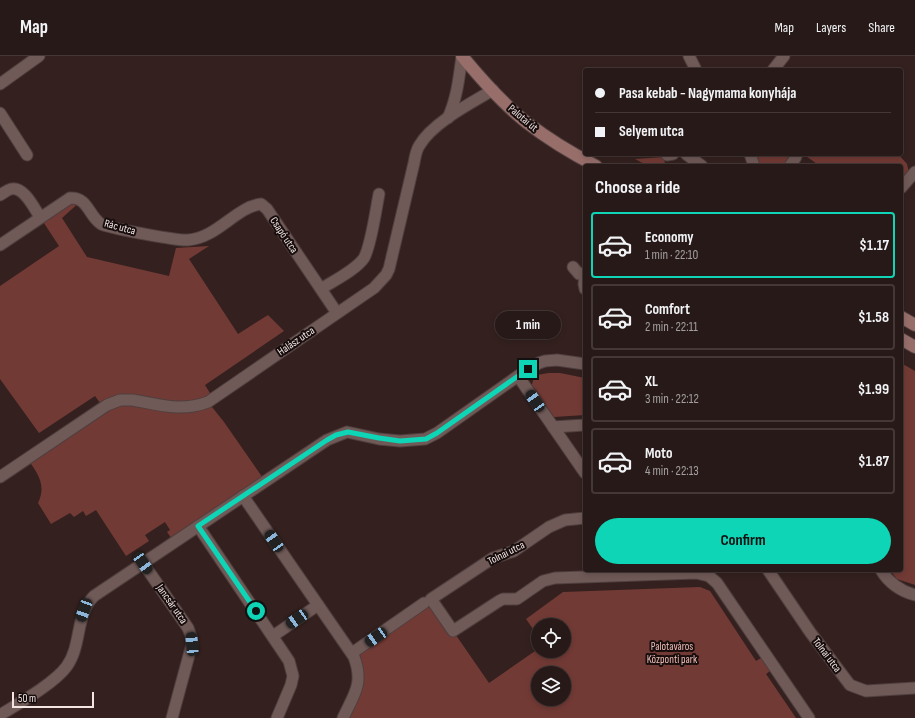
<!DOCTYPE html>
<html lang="en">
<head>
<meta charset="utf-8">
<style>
  :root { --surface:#271917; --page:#332624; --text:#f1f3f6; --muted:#a4a0a1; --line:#433836; --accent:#0dd5b5 }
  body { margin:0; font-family:"Sofia Sans Condensed",sans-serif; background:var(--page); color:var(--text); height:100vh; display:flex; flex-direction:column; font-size:15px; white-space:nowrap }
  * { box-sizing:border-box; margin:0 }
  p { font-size:13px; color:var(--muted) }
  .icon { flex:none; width:22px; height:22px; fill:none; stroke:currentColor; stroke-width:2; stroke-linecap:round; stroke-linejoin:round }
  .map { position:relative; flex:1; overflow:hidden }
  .details { position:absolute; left:583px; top:108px; width:320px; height:408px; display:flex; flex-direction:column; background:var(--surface); border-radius:4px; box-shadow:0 2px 6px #0003,0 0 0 1px var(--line) }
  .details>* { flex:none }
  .banner { position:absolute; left:583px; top:12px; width:320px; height:88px; border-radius:4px; box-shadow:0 2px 6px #0003,0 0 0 1px var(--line); display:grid; align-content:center; height:88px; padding:0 12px; background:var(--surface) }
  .fabs { position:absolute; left:531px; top:562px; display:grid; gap:8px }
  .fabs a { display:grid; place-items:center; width:40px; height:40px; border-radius:50%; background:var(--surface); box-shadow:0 2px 6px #0003,0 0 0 1px var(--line); font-size:20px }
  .scale { position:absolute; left:12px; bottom:10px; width:82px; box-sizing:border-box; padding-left:4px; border:2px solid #f2e5e4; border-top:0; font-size:11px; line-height:14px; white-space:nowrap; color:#f2e5e4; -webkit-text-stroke:3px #160d0c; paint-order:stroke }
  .end { position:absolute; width:18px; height:18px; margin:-9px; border:5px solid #0dd5b5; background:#111; box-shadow:0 0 0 2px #111 }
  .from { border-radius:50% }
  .bubble { position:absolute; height:28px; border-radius:14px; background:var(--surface); box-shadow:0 2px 6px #0003,0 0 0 1px var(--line); font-size:13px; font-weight:700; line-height:28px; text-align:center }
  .car { position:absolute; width:12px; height:24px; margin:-12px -6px; border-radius:5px; box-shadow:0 0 3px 1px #0007; background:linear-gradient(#222 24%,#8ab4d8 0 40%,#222 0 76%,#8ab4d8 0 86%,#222 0) }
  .banner b { display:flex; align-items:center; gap:14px; height:38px; font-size:15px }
  .banner b+b { border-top:1px solid var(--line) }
  .banner i { width:10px; height:10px; background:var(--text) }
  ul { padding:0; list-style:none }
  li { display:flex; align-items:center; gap:12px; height:66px; margin:0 8px 6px; padding:0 4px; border:2px solid var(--line); border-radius:4px }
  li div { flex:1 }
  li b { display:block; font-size:15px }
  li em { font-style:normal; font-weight:700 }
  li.selected { border-color:var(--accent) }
  li>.icon { width:36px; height:36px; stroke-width:1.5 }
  h2 { padding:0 12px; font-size:18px; line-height:48px }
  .primary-button { display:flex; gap:8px; margin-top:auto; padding:8px 12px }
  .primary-button a { flex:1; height:46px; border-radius:24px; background:var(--accent); color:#111; font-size:16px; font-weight:700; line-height:46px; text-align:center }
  header { display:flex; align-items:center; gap:24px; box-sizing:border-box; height:56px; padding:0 20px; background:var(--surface); border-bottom:1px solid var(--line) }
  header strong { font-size:19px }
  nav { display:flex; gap:22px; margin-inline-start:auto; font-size:14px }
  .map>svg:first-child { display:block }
  .green { fill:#723a35; fill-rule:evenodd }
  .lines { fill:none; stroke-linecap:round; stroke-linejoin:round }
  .street-casing { stroke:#4f3f3e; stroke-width:13 }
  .secondary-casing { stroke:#4f3f3e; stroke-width:14 }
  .street { stroke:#705a58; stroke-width:11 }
  .secondary { stroke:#976e6a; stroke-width:12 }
  .route { stroke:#0dd5b5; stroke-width:5 }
  .labels { text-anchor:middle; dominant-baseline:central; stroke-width:4; stroke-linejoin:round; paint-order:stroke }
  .street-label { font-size:11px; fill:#f2e5e4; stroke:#160d0c }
  .park-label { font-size:11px; fill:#f0bdb7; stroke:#160d0c }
</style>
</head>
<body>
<header>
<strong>Map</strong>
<nav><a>Map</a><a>Layers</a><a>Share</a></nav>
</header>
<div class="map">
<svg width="915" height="662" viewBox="0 0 915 662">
  <rect width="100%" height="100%" fill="#34211f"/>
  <!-- green -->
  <g class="green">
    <polygon points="753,98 786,98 790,106 788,110 757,110"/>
    <polygon points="803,98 898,98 907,108 909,117 901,126 901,110 820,110"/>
    <polygon points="663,101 666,110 648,110 635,103"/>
    <path d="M 82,144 L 62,162 L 87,201 L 169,220 L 176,192 L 209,190 L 189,203 L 238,278 L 268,259 L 284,275 L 205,329 L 213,342 L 208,346 L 224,366 L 265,425 L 174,486 L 167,476 L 170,474 L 165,466 L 145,479 L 149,485 L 126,500 L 96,454 L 86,460 L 83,455 L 74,461 L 70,457 L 51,468 L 38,447 C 47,428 37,417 27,402 L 103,351 L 95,340 L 39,377 L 0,323 L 0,230 L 59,190 L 40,161 L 53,153 Z"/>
    <polygon points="901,307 915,315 915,529 897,523 890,514 901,514"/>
    <path d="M 549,317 L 560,317 L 585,322 L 585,359 L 554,361 L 532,329 C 533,319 540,318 549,317 Z"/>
    <path d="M 700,531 L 710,535 L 756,605 L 766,599 L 773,613 L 766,618 L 796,662 L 343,662 L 356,634 L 352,597 L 431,543 L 489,627 L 538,593 L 538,595 L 564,595 L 564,569 L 538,569 L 538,580 L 526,563 L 563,536 ZM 538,617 L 564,617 L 564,643 L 538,643 Z"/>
  </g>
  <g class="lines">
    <!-- street casing -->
    <g class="street-casing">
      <g id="street">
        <polyline points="689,0 696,14"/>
        <polyline points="773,14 784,0"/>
        <polyline points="0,28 39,0"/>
        <polyline points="0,57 27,99"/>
        <path d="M 448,62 C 457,42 459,22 462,0"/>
        <polyline points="686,98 702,110"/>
        <polyline points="750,98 754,110"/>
        <polyline points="667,99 673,98"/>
        <polyline points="790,110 796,101"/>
        <polyline points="901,132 915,116"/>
        <path d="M 0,139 C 4,137 7,134 11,133 C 24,130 34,152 40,161"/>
        <path d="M 0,189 L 70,142 C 88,141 88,159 101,168 C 109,172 178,185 188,184 C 217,182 236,151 261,148 L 267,153 L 337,257"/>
        <polyline points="573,211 579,218 585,217"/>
        <path d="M 321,233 C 333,225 356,214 364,202 C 371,190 376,153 379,138"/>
        <polyline points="585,233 584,228 585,220"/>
        <polyline points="518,320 585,417"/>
        <polyline points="553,371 585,369"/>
        <path d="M 0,421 L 107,349 L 120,344 L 133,344 C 160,349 182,356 208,346 L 374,232 L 386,219 L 389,213 L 414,107 C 415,101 416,95 419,90 C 432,67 471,47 493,34"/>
        <path d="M 243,440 L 354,601 C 364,628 354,638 343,662"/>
        <polyline points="585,462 565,464 549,471 514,495 493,502 431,543 453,575 499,545 503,543 517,543 543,525 555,522 696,517 709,520 717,527 809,662"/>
        <polyline points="198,470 289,605 293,620 291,629 277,662"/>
        <polyline points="143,507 188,572 191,580 192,588 172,662"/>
        <polyline points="768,514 810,576 850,629 866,635 915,632"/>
        <path d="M 881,514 C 889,527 900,535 915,539"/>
        <polyline points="273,580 318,549"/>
        <polyline points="352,597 424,547"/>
        <path d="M 0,659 C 18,648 55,627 67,610 C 82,589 75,559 94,540 L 327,384 L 347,376 L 379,383 L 400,385 L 425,383 L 437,377 L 518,320 L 539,307 L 545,305 L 557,304 L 585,308"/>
      </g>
    </g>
    <!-- secondary casing -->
    <g class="secondary-casing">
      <g id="secondary">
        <path d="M 462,0 C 481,23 502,47 526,66 C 548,83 571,97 596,110"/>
        <polyline points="901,261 915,269"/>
        <polyline points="901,283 915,291"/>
      </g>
    </g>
    <!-- street -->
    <use href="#street" class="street"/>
    <!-- secondary -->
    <use href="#secondary" class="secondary"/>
  </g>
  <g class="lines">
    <!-- route -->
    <polyline class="route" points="256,555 198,470 327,384 336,379 348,376 379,382 400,385 426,383 437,377 528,313"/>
  </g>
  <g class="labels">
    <!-- street labels -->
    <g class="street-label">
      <text transform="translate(523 62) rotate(40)">Palotai út</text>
      <text transform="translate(120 171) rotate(15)">Rác utca</text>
      <text transform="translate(284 179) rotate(56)">Csapó utca</text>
      <text transform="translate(296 285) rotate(-34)">Halász utca</text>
      <text transform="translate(506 497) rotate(-27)">Tolnai utca</text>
      <text transform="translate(172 548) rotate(55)">Jancsár utca</text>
      <text transform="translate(827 599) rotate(53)">Tolnai utca</text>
    </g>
    <!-- park labels -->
    <g class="park-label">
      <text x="672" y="590">Palotaváros<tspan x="672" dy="13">Központi park</tspan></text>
    </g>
  </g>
</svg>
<div class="fabs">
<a><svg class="icon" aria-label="locate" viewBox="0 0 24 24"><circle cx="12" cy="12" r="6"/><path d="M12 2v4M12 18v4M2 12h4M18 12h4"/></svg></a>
<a><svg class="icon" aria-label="layers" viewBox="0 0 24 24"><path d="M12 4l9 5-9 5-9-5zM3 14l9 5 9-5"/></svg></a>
</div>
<div class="scale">50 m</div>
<i class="end from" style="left:256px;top:555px"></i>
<i class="end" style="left:528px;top:313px"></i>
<div class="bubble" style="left:495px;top:255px;width:66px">1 min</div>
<i class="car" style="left:535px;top:345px;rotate:326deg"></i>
<i class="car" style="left:274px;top:485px;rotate:326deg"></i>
<i class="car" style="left:143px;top:507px;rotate:145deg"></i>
<i class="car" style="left:84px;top:554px;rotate:200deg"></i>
<i class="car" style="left:297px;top:563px;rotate:236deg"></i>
<i class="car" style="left:376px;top:581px;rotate:236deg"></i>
<i class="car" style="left:192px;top:588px;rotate:355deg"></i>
<div class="banner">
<b><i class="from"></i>Pasa kebab - Nagymama konyhája</b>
<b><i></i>Selyem utca</b>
</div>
<section class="details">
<h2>Choose a ride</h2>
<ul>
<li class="selected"><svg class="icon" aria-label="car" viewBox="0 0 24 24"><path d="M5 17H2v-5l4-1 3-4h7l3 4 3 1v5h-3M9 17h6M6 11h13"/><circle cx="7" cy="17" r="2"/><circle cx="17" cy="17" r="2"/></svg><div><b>Economy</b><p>1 min · 22:10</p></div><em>$1.17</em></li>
<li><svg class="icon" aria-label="car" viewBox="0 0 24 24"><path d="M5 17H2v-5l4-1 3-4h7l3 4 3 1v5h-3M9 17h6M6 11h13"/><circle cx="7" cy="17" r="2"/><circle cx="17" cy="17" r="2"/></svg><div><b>Comfort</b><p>2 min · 22:11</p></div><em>$1.58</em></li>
<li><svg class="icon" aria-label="car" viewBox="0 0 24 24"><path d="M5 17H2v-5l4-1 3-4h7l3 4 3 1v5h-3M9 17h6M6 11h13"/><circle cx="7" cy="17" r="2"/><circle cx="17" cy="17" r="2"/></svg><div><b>XL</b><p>3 min · 22:12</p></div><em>$1.99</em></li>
<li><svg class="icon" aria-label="car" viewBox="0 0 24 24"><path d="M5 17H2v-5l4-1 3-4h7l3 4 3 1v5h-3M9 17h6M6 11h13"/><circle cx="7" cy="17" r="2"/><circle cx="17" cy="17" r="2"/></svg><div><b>Moto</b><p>4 min · 22:13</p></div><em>$1.87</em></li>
</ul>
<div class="primary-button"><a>Confirm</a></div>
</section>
</div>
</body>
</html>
